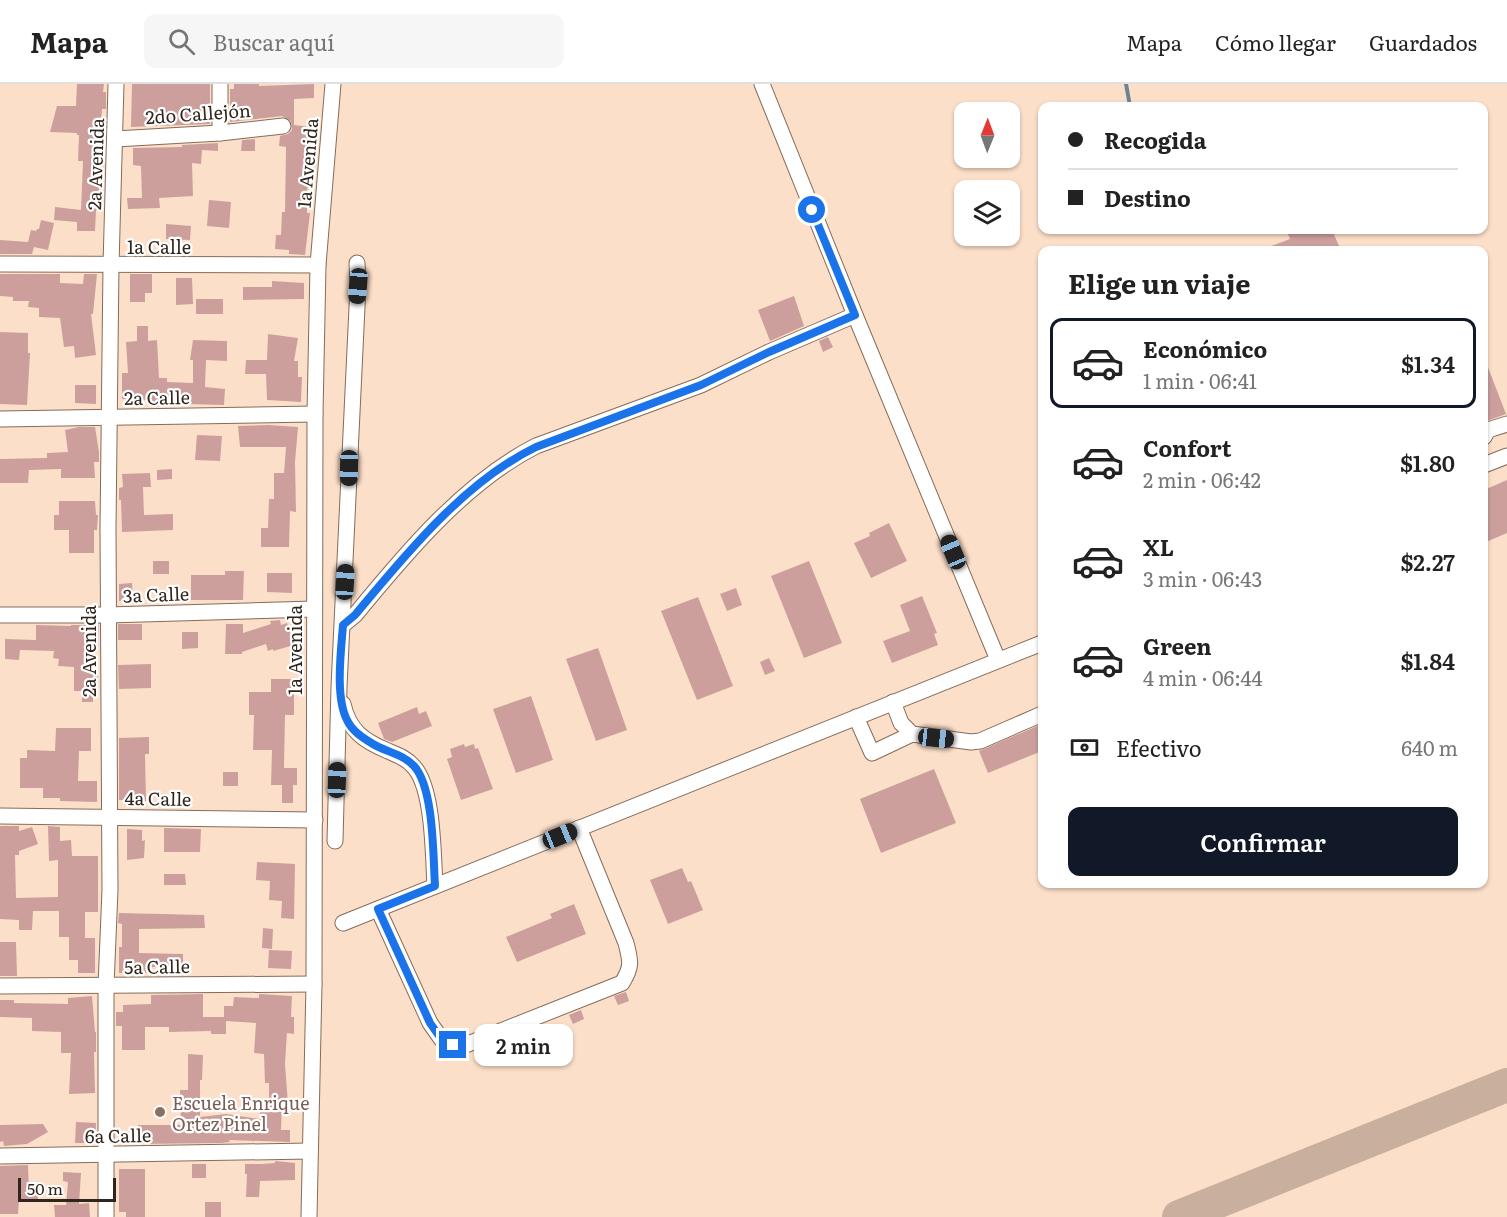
<!DOCTYPE html>
<html lang="es">
<head>
<meta charset="utf-8">
<style>
  :root { --surface:#fff; --page:#f6f6f6; --text:#222; --muted:#767676; --line:#e0e0e0; --accent:#111827 }
  body { margin:0; font-family:Literata,serif; background:var(--page); color:var(--text); height:100vh; display:flex; flex-direction:column; font-size:22px; white-space:nowrap }
  * { box-sizing:border-box; margin:0 }
  p { font-size:20px; color:var(--muted) }
  .icon { flex:none; width:33px; height:33px; fill:none; stroke:currentColor; stroke-width:2; stroke-linecap:round; stroke-linejoin:round }
  .map { position:relative; flex:1; overflow:hidden }
  .drawer { position:absolute; left:1038px; top:162px; width:450px; height:642px; display:flex; flex-direction:column; background:var(--surface); border-radius:12px; box-shadow:0 2px 4px #0004 }
  .drawer>* { flex:none }
  .hud { position:absolute; left:1038px; top:18px; width:450px; height:132px; border-radius:12px; box-shadow:0 2px 4px #0004; display:grid; align-content:center; height:132px; padding:0 30px; background:var(--surface) }
  .needle { width:39px; rotate:1deg }
  .buttons { position:absolute; left:954px; top:18px; display:grid; gap:12px }
  .buttons a { display:grid; place-items:center; width:66px; height:66px; border-radius:12px; background:var(--surface); box-shadow:0 2px 4px #0004; font-size:30px }
  .scale { position:absolute; left:18px; bottom:15px; width:98px; box-sizing:border-box; padding-left:6px; border:3px solid #30251d; border-top:0; font-size:16px; line-height:21px; white-space:nowrap; color:#30251d; -webkit-text-stroke:4px #fff; paint-order:stroke }
  .end { position:absolute; width:27px; height:27px; margin:-14px; border:8px solid #1a73e8; background:#fff; box-shadow:0 0 0 3px #fff }
  .from { border-radius:50% }
  .bubble { position:absolute; height:42px; border-radius:12px; background:var(--surface); box-shadow:0 2px 4px #0004; font-size:20px; font-weight:600; line-height:42px; text-align:center }
  .car { position:absolute; width:18px; height:36px; margin:-18px -9px; border-radius:8px; box-shadow:0 0 4px 2px #0007; background:linear-gradient(#222 24%,#8ab4d8 0 40%,#222 0 76%,#8ab4d8 0 86%,#222 0) }
  .hud b { display:flex; align-items:center; gap:21px; height:57px; font-size:22px }
  .hud b+b { border-top:2px solid var(--line) }
  .hud i { width:15px; height:15px; background:var(--text) }
  ul { padding:0; list-style:none }
  li { display:flex; align-items:center; gap:18px; height:90px; margin:0 12px 9px; padding:0 18px; border:3px solid transparent; border-radius:12px }
  li div { flex:1 }
  li b { display:block; font-size:22px }
  li em { font-style:normal; font-weight:600 }
  li.current { border-color:var(--accent) }
  li>.icon { width:54px; height:54px; stroke-width:1.5 }
  h2 { padding:0 30px; font-size:27px; line-height:72px }
  .pay { display:flex; align-items:center; gap:15px; height:66px; padding:0 30px; font-size:22px }
  .pay p { margin-inline-start:auto }
  .button { display:flex; gap:12px; margin-top:auto; padding:12px 30px }
  .button a { flex:1; height:69px; border-radius:12px; background:var(--accent); color:#fff; font-size:24px; font-weight:600; line-height:69px; text-align:center }
  header { display:flex; align-items:center; gap:36px; box-sizing:border-box; height:84px; padding:0 30px; background:var(--surface); border-bottom:2px solid var(--line) }
  header strong { font-size:28px }
  nav { display:flex; gap:33px; margin-inline-start:auto; font-size:21px }
  .search { width:420px; height:54px; background:var(--page); display:flex; align-items:center; gap:15px; box-sizing:border-box; padding:0 21px; border-radius:12px; color:var(--muted); font-size:22px }
  .map>svg:first-child { display:block }
  .lines { fill:none; stroke-linecap:round; stroke-linejoin:round }
  .stream { stroke:#6c8490; stroke-width:4 }
  .taxiway { stroke:#c9b09e; stroke-width:34 }
  .building { fill:#cc9f9d }
  .minor-casing { stroke:#856c59; stroke-width:17 }
  .minor { stroke:#fff; stroke-width:15 }
  .route { stroke:#1a73e8; stroke-width:8 }
  .education-dot { fill:#8d6e63; stroke:#fff; stroke-width:2 }
  .labels { text-anchor:middle; dominant-baseline:central; stroke-width:4.5; stroke-linejoin:round; paint-order:stroke }
  .street-label { font-size:18px; fill:#30251d; stroke:#fff }
  .education-label { font-size:18px; fill:#785e54; stroke:#fff; text-anchor:start }
</style>
</head>
<body>
<header>
<strong>Mapa</strong>
<div class="search"><svg class="icon" aria-label="search" viewBox="0 0 24 24"><circle cx="10" cy="10" r="6"/><path d="M15 15l6 6"/></svg>Buscar aquí</div>
<nav><a>Mapa</a><a>Cómo llegar</a><a>Guardados</a></nav>
</header>
<div class="map">
<svg width="1507" height="1133" viewBox="0 0 1507 1133">
  <rect width="100%" height="100%" fill="#fcdfc9"/>
  <g class="lines">
    <!-- stream -->
    <polyline class="stream" points="1126,0 1130,22"/>
    <!-- taxiway -->
    <polyline class="taxiway" points="1179,1133 1507,1001"/>
  </g>
  <!-- building -->
  <g class="building">
    <polygon points="77,0 104,0 103,8 106,8 106,25 102,25 100,52 99,90 103,90 102,126 96,126 95,147 77,147 77,138 54,136 55,123 81,126 83,77 78,77 79,51 77,51 77,49 50,48 57,22 76,22"/>
    <polygon points="132,0 210,0 210,40 131,43"/>
    <polygon points="234,0 259,0 259,2 314,0 314,14 294,15 294,41 311,43 308,73 307,129 310,129 305,171 289,170 289,166 275,165 276,151 281,151 282,128 285,128 286,63 279,62 280,52 288,50 292,46 291,37 282,32 230,38 230,5 234,5"/>
    <polygon points="255,55 255,67 241,67 242,56"/>
    <polygon points="218,59 218,67 202,66 201,80 192,79 193,112 159,114 160,124 128,125 127,114 142,114 141,82 133,81 133,64 182,63 182,61"/>
    <polygon points="209,116 231,118 229,144 207,142"/>
    <polygon points="41,136 54,139 48,166 34,163 32,170 0,170 0,156 28,158 31,146 36,147 37,145 39,145"/>
    <polygon points="166,140 191,142 190,156 166,155"/>
    <polygon points="1286,146 1332,146 1339,162 1327,166 1261,166 1290,155"/>
    <polygon points="0,190 60,190 60,199 83,200 84,190 97,190 93,230 91,230 96,271 75,274 74,262 64,263 60,234 39,233 39,224 28,223 29,217 13,217 13,213 0,212"/>
    <polygon points="130,190 152,190 152,209 145,209 145,218 130,218"/>
    <polygon points="176,194 192,194 193,220 176,221"/>
    <polygon points="272,197 304,199 304,215 243,216 243,203 272,203"/>
    <polygon points="794,212 804,242 770,257 758,226"/>
    <rect x="196" y="215" width="27" height="15"/>
    <polygon points="137,242 148,242 148,257 157,256 159,294 167,294 167,298 193,299 193,276 190,276 193,256 227,257 227,277 206,276 205,303 225,305 224,321 149,319 149,316 122,315 122,289 128,289 126,258 137,257"/>
    <polygon points="0,248 28,249 28,269 30,269 27,321 0,320"/>
    <polygon points="268,250 298,254 294,277 298,277 298,293 302,293 301,318 267,316 266,290 245,290 246,276 267,276"/>
    <polygon points="828,253 833,263 823,268 819,257"/>
    <polygon points="1484,273 1506,330 1484,338"/>
    <polygon points="75,301 96,301 96,320 75,319"/>
    <polygon points="268,341 298,343 295,378 296,428 290,427 289,463 261,463 261,444 268,444 269,415 274,415 274,389 284,389 286,363 240,363 238,342"/>
    <polygon points="79,343 95,343 99,368 99,378 94,378 95,394 61,394 61,385 29,386 28,399 0,399 0,375 47,374 47,369 68,368 65,346"/>
    <polygon points="197,351 222,352 220,377 195,376"/>
    <polygon points="172,385 172,395 157,396 157,386"/>
    <polygon points="150,389 151,403 143,403 144,431 173,430 173,446 122,448 121,416 119,416 119,404 123,403 122,390"/>
    <polygon points="1507,396 1507,449 1486,458 1484,452 1484,406"/>
    <polygon points="59,417 95,417 96,431 98,431 97,446 94,446 94,469 69,469 69,446 54,446 54,431 59,431"/>
    <polygon points="889,439 907,477 871,494 854,459 870,452 869,449"/>
    <rect x="153" y="477" width="16" height="13"/>
    <polygon points="809,477 842,559 804,574 771,492"/>
    <polygon points="225,487 244,487 243,516 191,516 191,491 225,491"/>
    <polygon points="267,489 292,489 292,509 267,508"/>
    <polygon points="132,499 133,516 119,517 119,500"/>
    <polygon points="736,504 742,521 727,527 720,510"/>
    <polygon points="922,512 937,549 934,550 938,561 892,579 883,557 910,547 900,521"/>
    <polygon points="698,513 733,602 697,616 661,527"/>
    <polygon points="280,536 281,541 287,539 294,561 273,567 273,565 268,567 266,560 242,568 242,570 225,570 226,540 243,540 243,549 271,540 270,537"/>
    <rect x="118" y="540" width="24" height="16"/>
    <polygon points="36,541 71,542 71,541 99,541 98,563 85,562 84,585 98,585 98,607 93,607 93,618 82,618 82,607 74,607 74,583 58,582 59,575 53,574 54,567 20,566 19,576 5,575 5,555 36,556"/>
    <polygon points="182,548 198,548 198,564 182,565"/>
    <polygon points="598,564 627,646 596,657 566,575"/>
    <polygon points="769,574 775,587 765,591 760,578"/>
    <polygon points="151,580 151,604 119,605 118,581"/>
    <polygon points="271,595 298,595 298,606 294,606 294,631 285,631 284,684 297,684 297,701 293,701 293,719 282,719 282,701 271,701 272,666 253,666 254,631 249,631 249,608 271,608"/>
    <polygon points="531,612 553,676 516,689 493,625"/>
    <polygon points="417,623 419,630 426,627 432,642 392,658 384,655 378,639"/>
    <polygon points="1042,640 1042,667 988,689 979,667"/>
    <polygon points="56,644 91,644 91,667 79,667 78,697 97,697 97,718 60,717 60,714 43,714 43,704 20,704 20,674 27,674 27,666 55,667"/>
    <polygon points="149,653 149,670 145,670 146,717 119,716 119,654"/>
    <polygon points="464,660 465,663 474,660 475,665 478,664 493,705 461,716 447,675 452,673 450,665"/>
    <polygon points="934,685 956,739 881,769 860,715"/>
    <rect x="223" y="688" width="15" height="14"/>
    <polygon points="0,742 19,742 19,747 32,743 38,760 19,767 19,771 15,771 16,814 58,813 58,776 49,777 48,742 60,743 60,757 71,756 72,772 98,772 98,828 85,828 85,854 95,854 95,889 78,889 78,876 69,876 69,853 59,853 59,827 33,827 32,846 19,846 19,836 0,835"/>
    <polygon points="164,744 201,745 200,768 164,768"/>
    <polygon points="127,745 142,746 142,757 145,756 144,774 127,776"/>
    <polygon points="257,778 295,780 294,835 281,834 282,817 269,816 270,797 256,796"/>
    <polygon points="682,784 688,798 691,797 703,826 668,840 650,796"/>
    <polygon points="164,790 185,790 186,801 164,801"/>
    <polygon points="574,820 586,850 517,878 506,853 552,834 550,830"/>
    <polygon points="119,829 204,831 205,844 139,845 139,869 183,870 183,883 149,883 149,889 119,889 119,863 122,863 122,840 118,839"/>
    <polygon points="263,844 273,845 272,865 262,864"/>
    <polygon points="0,858 16,858 17,892 0,892"/>
    <polygon points="269,866 292,867 291,885 268,884"/>
    <polygon points="626,908 629,917 618,921 614,912"/>
    <polygon points="203,910 203,933 224,933 224,922 233,922 234,913 259,914 259,910 292,912 291,933 294,933 294,950 287,949 285,980 288,1020 282,1020 281,1046 290,1046 290,1058 229,1056 230,1058 221,1059 138,1060 138,1041 181,1041 180,1006 188,1006 188,970 203,971 202,996 200,996 200,1033 226,1030 260,1035 260,1024 269,1024 269,999 265,999 264,970 254,969 256,939 226,937 226,950 211,950 211,947 169,948 169,943 145,943 145,966 122,966 122,942 116,942 116,928 123,928 123,921 151,920 151,911"/>
    <polygon points="92,912 95,948 96,948 96,968 94,968 95,1009 69,1010 71,969 61,969 61,948 32,947 32,934 0,933 0,916 14,916 14,919 68,920 68,914"/>
    <polygon points="581,926 584,935 573,940 569,931"/>
    <polygon points="518,951 522,960 510,964 507,955"/>
    <polygon points="561,960 566,973 550,980 545,967"/>
    <polygon points="76,1038 96,1039 95,1059 75,1059"/>
    <polygon points="43,1040 48,1048 27,1060 4,1062 3,1057 0,1058 0,1041"/>
    <polygon points="275,1077 295,1079 295,1096 260,1097 259,1113 246,1113 247,1090 245,1090 245,1080 262,1080 275,1079"/>
    <rect x="192" y="1080" width="14" height="14"/>
    <polygon points="28,1081 29,1106 38,1106 38,1115 19,1116 18,1130 0,1130 0,1082"/>
    <polygon points="119,1085 145,1085 145,1133 126,1133 126,1128 119,1128"/>
    <polygon points="63,1088 81,1089 79,1120 89,1119 90,1133 55,1133 54,1121 66,1121 68,1098 63,1097"/>
    <rect x="205" y="1118" width="16" height="15"/>
  </g>
  <g class="lines">
    <!-- minor casing -->
    <g class="minor-casing">
      <g id="minor">
        <polyline points="220,0 220,49"/>
        <polyline points="762,0 855,231 998,576"/>
        <polyline points="115,55 220,49 283,42"/>
        <polyline points="0,180 318,181"/>
        <polyline points="0,335 315,330"/>
        <polyline points="1484,353 1488,346 1507,340"/>
        <polyline points="1484,381 1507,372"/>
        <polyline points="0,531 108,531 314,525"/>
        <path d="M 343,541 L 355,531 C 405,470 465,398 536,362 L 701,301 L 769,268 L 855,231"/>
        <polyline points="893,618 901,639 912,650 971,658 980,657 1042,630"/>
        <path d="M 343,620 C 349,647 364,657 388,667 C 397,671 406,674 412,681 C 434,701 433,772 435,802"/>
        <polyline points="856,633 872,669 912,650"/>
        <polyline points="0,732 315,736"/>
        <polyline points="335,757 339,603 358,202 357,179"/>
        <path d="M 378,825 L 430,939 L 442,956 L 452,961 L 463,962 L 622,899 C 632,883 631,878 626,859 L 579,744"/>
        <polyline points="343,839 1042,559"/>
        <polyline points="0,902 314,900"/>
        <polyline points="0,1072 310,1067"/>
        <polyline points="106,1133 106,902 110,806 108,444 111,181 116,0"/>
        <polyline points="309,1133 314,900 315,330 318,181 333,0"/>
      </g>
    </g>
    <!-- minor -->
    <use href="#minor" class="minor"/>
  </g>
  <g class="lines">
    <!-- route -->
    <path class="route" d="M 453,961 L 442,956 L 430,939 L 378,825 L 435,802 C 433,771 434,704 414,682 C 403,670 386,668 373,660 C 363,654 352,647 347,636 C 335,613 341,567 343,541 L 355,531 C 405,471 464,398 536,363 L 701,301 L 769,268 L 855,231 L 812,126"/>
  </g>
  <!-- markers -->
  <circle class="education-dot" cx="160" cy="1028" r="6"/>
  <g class="labels">
    <!-- street labels -->
    <g class="street-label">
      <text transform="translate(198 29) rotate(-4)">2do Callejón</text>
      <text transform="translate(307 79) rotate(-85)">1a Avenida</text>
      <text transform="translate(95 80) rotate(-88)">2a Avenida</text>
      <text x="159" y="162">1a Calle</text>
      <text transform="translate(157 313) rotate(-1)">2a Calle</text>
      <text transform="translate(156 510) rotate(-2)">3a Calle</text>
      <text transform="translate(294 566) rotate(-90)">1a Avenida</text>
      <text transform="translate(88 567) rotate(-90)">2a Avenida</text>
      <text transform="translate(158 714) rotate(1)">4a Calle</text>
      <text transform="translate(157 882) rotate(-1)">5a Calle</text>
      <text transform="translate(118 1051) rotate(-1)">6a Calle</text>
    </g>
    <!-- education labels -->
    <g class="education-label">
      <text x="172" y="1018">Escuela Enrique<tspan x="172" dy="21">Ortez Pinel</tspan></text>
    </g>
  </g>
</svg>
<div class="buttons">
<a><svg class="needle" viewBox="-14 -14 28 28"><path d="M0-13l5 13h-10z" fill="#e53935"/><path d="M0 13l5-13h-10z" fill="#767676"/></svg></a>
<a><svg class="icon" aria-label="layers" viewBox="0 0 24 24"><path d="M12 4l9 5-9 5-9-5zM3 14l9 5 9-5"/></svg></a>
</div>
<div class="scale">50 m</div>
<i class="end from" style="left:812px;top:126px"></i>
<i class="end" style="left:453px;top:961px"></i>
<div class="bubble" style="left:474px;top:940px;width:99px">2 min</div>
<i class="car" style="left:358px;top:202px;rotate:185deg"></i>
<i class="car" style="left:349px;top:384px;rotate:181deg"></i>
<i class="car" style="left:953px;top:468px;rotate:337deg"></i>
<i class="car" style="left:345px;top:498px;rotate:3deg"></i>
<i class="car" style="left:936px;top:654px;rotate:96deg"></i>
<i class="car" style="left:337px;top:696px;rotate:2deg"></i>
<i class="car" style="left:560px;top:752px;rotate:68deg"></i>
<div class="hud">
<b><i class="from"></i>Recogida</b>
<b><i></i>Destino</b>
</div>
<section class="drawer">
<h2>Elige un viaje</h2>
<ul>
<li class="current"><svg class="icon" aria-label="car" viewBox="0 0 24 24"><path d="M5 17H2v-5l4-1 3-4h7l3 4 3 1v5h-3M9 17h6M6 11h13"/><circle cx="7" cy="17" r="2"/><circle cx="17" cy="17" r="2"/></svg><div><b>Económico</b><p>1 min · 06:41</p></div><em>$1.34</em></li>
<li><svg class="icon" aria-label="car" viewBox="0 0 24 24"><path d="M5 17H2v-5l4-1 3-4h7l3 4 3 1v5h-3M9 17h6M6 11h13"/><circle cx="7" cy="17" r="2"/><circle cx="17" cy="17" r="2"/></svg><div><b>Confort</b><p>2 min · 06:42</p></div><em>$1.80</em></li>
<li><svg class="icon" aria-label="car" viewBox="0 0 24 24"><path d="M5 17H2v-5l4-1 3-4h7l3 4 3 1v5h-3M9 17h6M6 11h13"/><circle cx="7" cy="17" r="2"/><circle cx="17" cy="17" r="2"/></svg><div><b>XL</b><p>3 min · 06:43</p></div><em>$2.27</em></li>
<li><svg class="icon" aria-label="car" viewBox="0 0 24 24"><path d="M5 17H2v-5l4-1 3-4h7l3 4 3 1v5h-3M9 17h6M6 11h13"/><circle cx="7" cy="17" r="2"/><circle cx="17" cy="17" r="2"/></svg><div><b>Green</b><p>4 min · 06:44</p></div><em>$1.84</em></li>
</ul>
<div class="pay"><svg class="icon" aria-label="cash" viewBox="0 0 24 24"><path d="M3 7h18v10H3z"/><circle cx="12" cy="12" r="2"/></svg>Efectivo<p>640 m</p></div>
<div class="button"><a>Confirmar</a></div>
</section>
</div>
</body>
</html>
